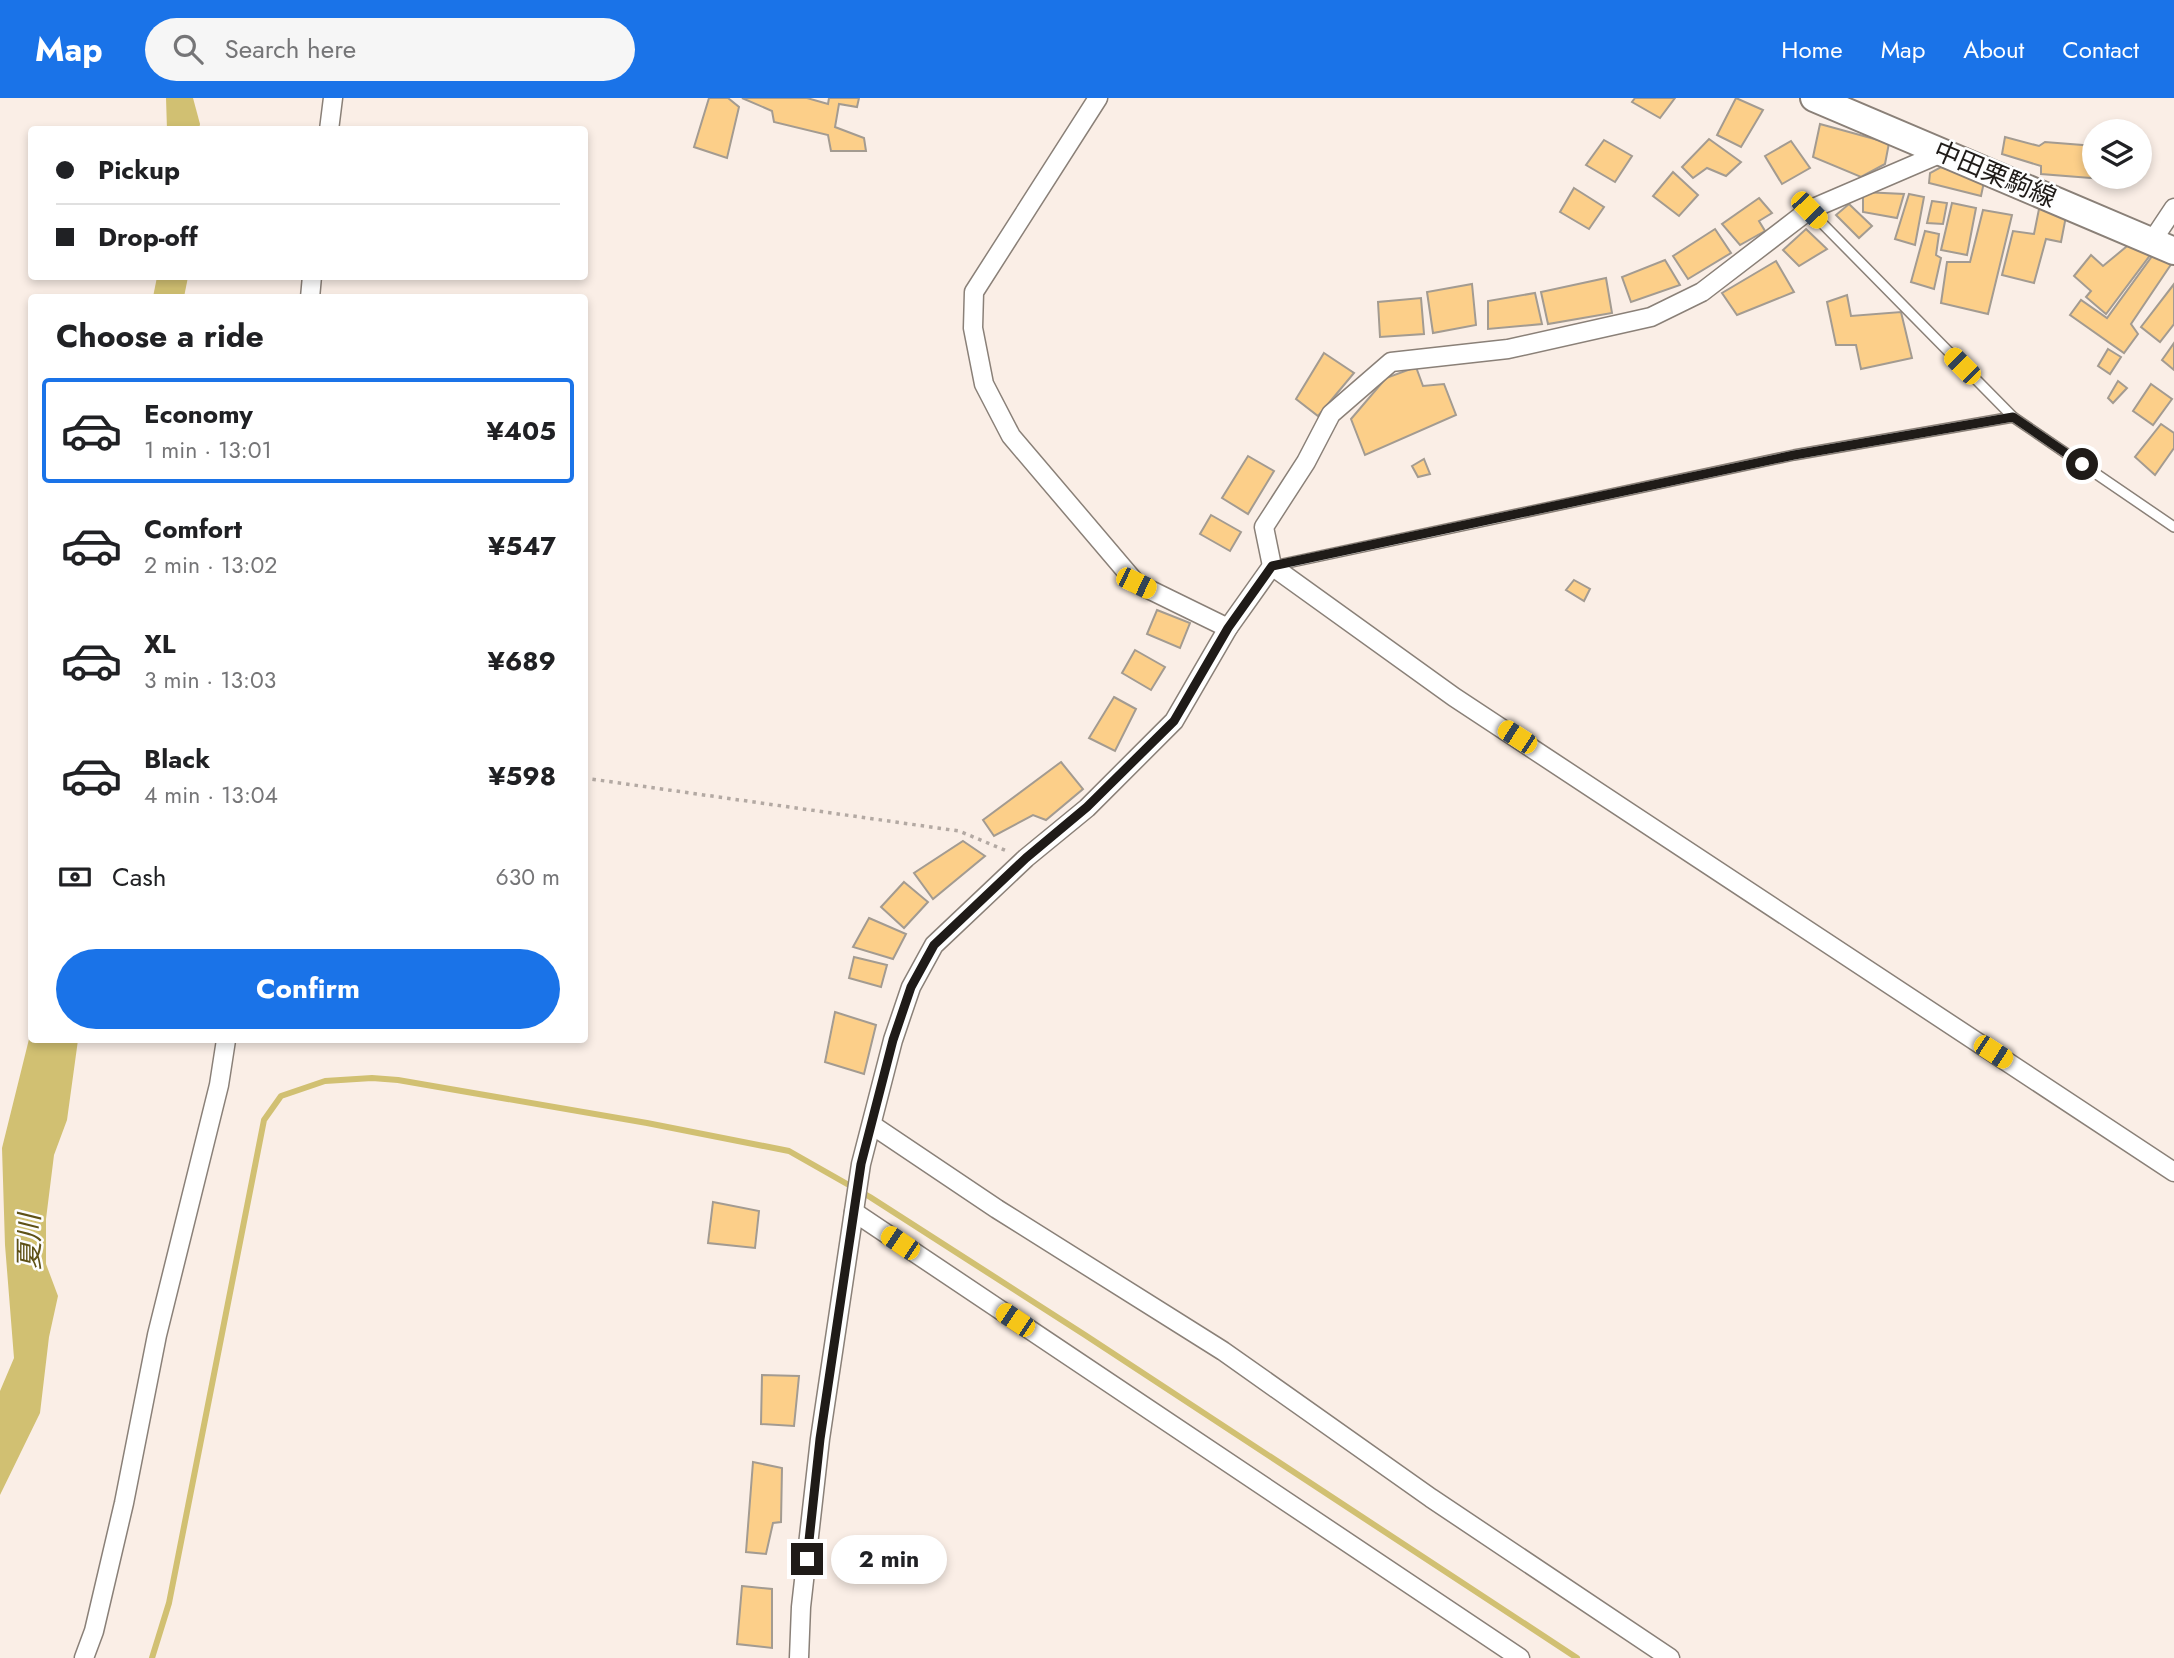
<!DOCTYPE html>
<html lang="en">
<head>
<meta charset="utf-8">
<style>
  :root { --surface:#fff; --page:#f6f6f6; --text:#202124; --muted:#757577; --line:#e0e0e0; --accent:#1a73e8 }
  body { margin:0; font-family:Jost,"Noto Sans JP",sans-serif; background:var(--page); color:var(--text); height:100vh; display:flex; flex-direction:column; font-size:26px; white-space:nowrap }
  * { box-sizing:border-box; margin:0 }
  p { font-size:23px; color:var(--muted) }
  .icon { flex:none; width:38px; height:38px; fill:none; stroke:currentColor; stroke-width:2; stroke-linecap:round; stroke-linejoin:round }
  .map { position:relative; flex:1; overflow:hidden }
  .details { position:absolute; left:28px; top:196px; width:560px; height:749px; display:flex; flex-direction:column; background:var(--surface); border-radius:7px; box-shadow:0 4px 10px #0003 }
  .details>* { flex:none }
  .hud { position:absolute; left:28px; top:28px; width:560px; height:154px; border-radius:7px; box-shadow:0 4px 10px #0003; display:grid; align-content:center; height:154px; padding:0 28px; background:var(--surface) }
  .controls { position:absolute; left:2082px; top:21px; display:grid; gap:14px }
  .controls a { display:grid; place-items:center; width:70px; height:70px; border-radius:50%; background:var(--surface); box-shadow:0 4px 10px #0003; font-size:35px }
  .end { position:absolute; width:32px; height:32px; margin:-16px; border:9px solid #1f1b18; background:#fff; box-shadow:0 0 0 4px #fff }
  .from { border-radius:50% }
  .bubble { position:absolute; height:49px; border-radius:24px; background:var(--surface); box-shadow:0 4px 10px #0003; font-size:23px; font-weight:700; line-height:49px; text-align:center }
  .car { position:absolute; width:21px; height:42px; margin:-21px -10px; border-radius:9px; box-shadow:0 0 5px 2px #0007; background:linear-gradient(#f5c518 24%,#345 0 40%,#f5c518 0 76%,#345 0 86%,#f5c518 0) }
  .hud b { display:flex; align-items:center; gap:24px; height:66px; font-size:26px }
  .hud b+b { border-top:2px solid var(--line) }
  .hud i { width:18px; height:18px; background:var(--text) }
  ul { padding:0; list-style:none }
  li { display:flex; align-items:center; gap:21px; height:105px; margin:0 14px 10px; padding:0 14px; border:4px solid transparent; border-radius:7px }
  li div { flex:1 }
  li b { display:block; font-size:26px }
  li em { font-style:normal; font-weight:700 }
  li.active { border-color:var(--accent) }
  li>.icon { width:63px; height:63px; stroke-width:1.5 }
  h2 { padding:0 28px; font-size:32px; line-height:84px }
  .pay { display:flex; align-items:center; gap:18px; height:77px; padding:0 28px; font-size:26px }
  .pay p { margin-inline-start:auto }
  .action { display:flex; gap:14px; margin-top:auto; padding:14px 28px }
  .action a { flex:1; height:80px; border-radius:42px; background:var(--accent); color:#fff; font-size:28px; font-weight:700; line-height:80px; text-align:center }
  header { display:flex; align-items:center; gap:42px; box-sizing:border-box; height:98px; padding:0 35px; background:var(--accent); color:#fff }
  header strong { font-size:33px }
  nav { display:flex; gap:38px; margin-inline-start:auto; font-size:24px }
  .search { width:490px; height:63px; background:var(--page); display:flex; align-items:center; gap:18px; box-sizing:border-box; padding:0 24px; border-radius:38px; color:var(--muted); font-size:26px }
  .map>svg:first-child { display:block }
  .water { fill:#d1c072 }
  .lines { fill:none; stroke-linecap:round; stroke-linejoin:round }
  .stream { stroke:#d1c072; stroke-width:6 }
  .building { fill:#fccf89; stroke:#a39b91; stroke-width:2 }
  .service-casing { stroke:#8a8078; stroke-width:12 }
  .minor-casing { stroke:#8a8078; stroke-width:21 }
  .primary-casing { stroke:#8a8078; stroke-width:30 }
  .path { stroke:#b3a9a3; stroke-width:3.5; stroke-dasharray:3.5 5; stroke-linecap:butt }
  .service { stroke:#fff; stroke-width:9 }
  .minor { stroke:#fff; stroke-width:18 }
  .primary { stroke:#fff; stroke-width:26 }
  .route { stroke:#1f1b18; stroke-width:9 }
  .labels { text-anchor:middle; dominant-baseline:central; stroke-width:5; stroke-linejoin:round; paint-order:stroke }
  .street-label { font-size:26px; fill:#1f1b18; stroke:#fefefe }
  .water-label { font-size:28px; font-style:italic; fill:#5e5116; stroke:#fefefe }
</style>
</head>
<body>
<header>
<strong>Map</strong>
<div class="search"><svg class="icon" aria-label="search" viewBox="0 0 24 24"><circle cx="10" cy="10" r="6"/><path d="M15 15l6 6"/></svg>Search here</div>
<nav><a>Home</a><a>Map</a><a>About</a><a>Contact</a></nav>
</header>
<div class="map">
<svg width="2174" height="1560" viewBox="0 0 2174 1560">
  <rect width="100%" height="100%" fill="#faeee6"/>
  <!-- water -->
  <g class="water">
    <polygon points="166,0 193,0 200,26 199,31 167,31"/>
    <polygon points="157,179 188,179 184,199 153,199"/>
    <polygon points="31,933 32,942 78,942 67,1022 54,1057 46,1121 46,1166 58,1198 49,1239 40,1315 0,1397 0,1293 14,1260 5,1147 2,1050"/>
  </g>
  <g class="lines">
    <!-- stream -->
    <polyline class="stream" points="152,1560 169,1505 264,1022 281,998 325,983 372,980 398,982 647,1025 789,1053 870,1099 1085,1237 1577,1560"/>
  </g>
  <!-- building -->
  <g class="building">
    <polygon points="709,0 728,0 739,9 727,60 694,49"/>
    <polygon points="742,0 807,0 828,6 829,0 859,0 857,9 839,6 835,29 864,40 866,53 831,53 828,37 774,24 772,13"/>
    <polygon points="1635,0 1675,0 1660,20 1632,4"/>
    <polygon points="1736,0 1763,12 1741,49 1717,37"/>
    <polygon points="1820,26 1889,45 1885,66 1861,79 1813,59"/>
    <polygon points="2005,39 2039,48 2045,44 2095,48 2095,79 2128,79 2128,83 2041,76 2041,68 2002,56"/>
    <polygon points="1709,41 1741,64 1726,78 1707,70 1693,80 1682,69"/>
    <polygon points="1604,42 1632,58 1615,84 1586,67"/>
    <polygon points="1791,43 1810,70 1782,86 1765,58"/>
    <polygon points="1941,69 1984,84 1981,98 1929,85 1930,75"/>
    <polygon points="1673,74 1698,97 1679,118 1653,98"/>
    <polygon points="1574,90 1604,109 1589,131 1560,114"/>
    <polygon points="1863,94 1904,96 1897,120 1863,114"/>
    <polygon points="1909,96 1924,99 1915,147 1895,141"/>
    <polygon points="1759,100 1772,115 1759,123 1765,133 1740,147 1722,126"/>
    <polygon points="1932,103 1947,105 1943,126 1927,125"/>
    <polygon points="1952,105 1976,110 1967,157 1941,152"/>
    <polygon points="1849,106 1872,128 1859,140 1836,117"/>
    <polygon points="2040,106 2067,113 2061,144 2046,141 2034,185 2002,177 2013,133 2034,136"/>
    <polygon points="1983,112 2012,117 1988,216 1941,205 1947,164 1970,164"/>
    <polygon points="1715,131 1731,155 1688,181 1673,158"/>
    <polygon points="1806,131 1827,151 1799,168 1783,152"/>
    <polygon points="1925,133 1939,136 1936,157 1941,160 1934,191 1911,184"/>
    <polygon points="2132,144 2151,156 2106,216 2086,199 2091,193 2074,178 2091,157 2103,168"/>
    <polygon points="2158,150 2174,162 2131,226 2138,236 2124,255 2070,217 2081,202 2107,220"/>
    <polygon points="1665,162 1680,187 1631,204 1622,179"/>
    <polygon points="1776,163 1794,194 1737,217 1722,195"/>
    <polygon points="1606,180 1612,215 1548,226 1541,194"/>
    <polygon points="1472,186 1476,227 1433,235 1427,194"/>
    <polygon points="2174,186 2174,226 2160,244 2141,229"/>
    <polygon points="1535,195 1542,226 1488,231 1488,203"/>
    <polygon points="1847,197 1851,218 1901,214 1912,260 1861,271 1856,247 1836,247 1827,204"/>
    <polygon points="1421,200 1424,236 1380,239 1378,204"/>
    <polygon points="2174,245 2174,272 2162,262"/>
    <polygon points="2108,251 2121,259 2110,276 2098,268"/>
    <polygon points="1324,255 1354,275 1318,318 1296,301"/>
    <polygon points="1416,269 1423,288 1444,286 1456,317 1365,357 1351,321 1386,280"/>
    <polygon points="2118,283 2127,290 2113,305 2108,300"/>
    <polygon points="2151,286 2172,301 2153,327 2133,313"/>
    <polygon points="2161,326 2174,335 2174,350 2155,377 2135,359"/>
    <polygon points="1248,358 1274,373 1248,416 1222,400"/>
    <polygon points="1424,361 1430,376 1418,379 1412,368"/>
    <polygon points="1211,417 1241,434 1230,453 1200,436"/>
    <polygon points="1574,482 1590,491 1584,503 1566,492"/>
    <polygon points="1157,512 1190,525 1180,550 1147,536"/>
    <polygon points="1135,552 1165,569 1151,592 1122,575"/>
    <polygon points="1114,599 1136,611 1115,653 1089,640"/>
    <polygon points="1061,664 1083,691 1046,722 1033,717 994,738 983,722"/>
    <polygon points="963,743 985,758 933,801 914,775"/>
    <polygon points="904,784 928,804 904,830 881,809"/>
    <polygon points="869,820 906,836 893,861 853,849"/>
    <polygon points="854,859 887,867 881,889 849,880"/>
    <polygon points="835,914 876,927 864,976 825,964"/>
    <polygon points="713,1104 759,1113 755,1150 708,1145"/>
    <polygon points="762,1277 799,1278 794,1328 761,1326"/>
    <polygon points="753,1364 782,1370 781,1424 773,1425 766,1456 746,1454"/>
    <polygon points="742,1488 772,1491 772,1550 737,1546"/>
  </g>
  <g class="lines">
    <!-- service casing -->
    <g class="service-casing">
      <g id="service">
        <polyline points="1809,112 2013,319 2174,429"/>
        <polyline points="1273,468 1794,357 2013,319"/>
      </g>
    </g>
    <!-- minor casing -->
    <g class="minor-casing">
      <g id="minor">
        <polyline points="1098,0 974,194 973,230 984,286 1011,338 1136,485 1228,530"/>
        <polyline points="329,32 333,0"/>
        <polyline points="1944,54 1809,112 1702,194 1651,219 1508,251 1391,264 1331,316 1306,364 1264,429 1272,468 1454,599 2174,1074"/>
        <polyline points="2152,143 2174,110"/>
        <polyline points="310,200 312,178"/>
        <polyline points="872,1027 997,1111 1223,1253 1431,1400 1670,1560"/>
        <polyline points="854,1114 1520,1560"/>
        <polyline points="84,1560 94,1533 124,1405 157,1237 219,987 226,942"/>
        <polyline points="799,1560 801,1509 820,1341 861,1066 893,942 911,889 934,847 1026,760 1087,710 1174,623 1228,530 1272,468"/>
      </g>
    </g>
    <!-- primary casing -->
    <g class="primary-casing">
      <polyline id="primary" points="1814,0 2174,153"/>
    </g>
    <!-- path -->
    <polyline class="path" points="584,680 959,733 1007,753"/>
    <!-- service -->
    <use href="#service" class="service"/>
    <!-- minor -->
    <use href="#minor" class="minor"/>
    <!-- primary -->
    <use href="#primary" class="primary"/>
  </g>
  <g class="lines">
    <!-- route -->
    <polyline class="route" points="807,1461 820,1341 861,1066 893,942 911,889 934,847 1026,760 1087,709 1174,623 1228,530 1272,468 1794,357 2013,319 2082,366"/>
  </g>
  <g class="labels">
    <!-- street labels -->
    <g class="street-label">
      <text transform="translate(1995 76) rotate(23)">中田栗駒線</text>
    </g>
    <!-- water labels -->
    <g class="water-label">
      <text transform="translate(29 1144) rotate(-90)">夏川</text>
    </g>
  </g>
</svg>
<div class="controls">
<a><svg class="icon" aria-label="layers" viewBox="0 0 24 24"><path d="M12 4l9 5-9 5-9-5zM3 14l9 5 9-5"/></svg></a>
</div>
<i class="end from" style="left:2082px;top:366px"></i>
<i class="end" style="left:807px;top:1461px"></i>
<div class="bubble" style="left:831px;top:1437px;width:116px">2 min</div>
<i class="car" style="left:1809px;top:112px;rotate:136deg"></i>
<i class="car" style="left:1962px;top:268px;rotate:315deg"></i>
<i class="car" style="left:1136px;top:485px;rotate:116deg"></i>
<i class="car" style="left:1517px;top:639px;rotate:303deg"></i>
<i class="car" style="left:1993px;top:954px;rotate:123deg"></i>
<i class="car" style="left:900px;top:1145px;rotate:304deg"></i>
<i class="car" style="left:1015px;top:1222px;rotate:304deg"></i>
<div class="hud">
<b><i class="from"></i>Pickup</b>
<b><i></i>Drop-off</b>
</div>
<section class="details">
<h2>Choose a ride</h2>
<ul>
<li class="active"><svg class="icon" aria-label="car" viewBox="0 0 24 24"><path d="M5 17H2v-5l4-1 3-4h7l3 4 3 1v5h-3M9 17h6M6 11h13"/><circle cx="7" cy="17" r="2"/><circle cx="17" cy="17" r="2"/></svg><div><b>Economy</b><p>1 min · 13:01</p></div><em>¥405</em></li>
<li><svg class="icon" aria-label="car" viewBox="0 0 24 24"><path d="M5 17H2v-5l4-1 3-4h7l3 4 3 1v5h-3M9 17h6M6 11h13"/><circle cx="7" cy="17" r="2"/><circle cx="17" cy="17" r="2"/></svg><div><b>Comfort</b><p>2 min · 13:02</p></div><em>¥547</em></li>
<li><svg class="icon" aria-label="car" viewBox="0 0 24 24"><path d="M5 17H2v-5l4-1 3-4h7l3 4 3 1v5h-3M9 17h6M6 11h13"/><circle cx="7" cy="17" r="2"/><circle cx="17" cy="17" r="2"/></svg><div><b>XL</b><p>3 min · 13:03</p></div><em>¥689</em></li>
<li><svg class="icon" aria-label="car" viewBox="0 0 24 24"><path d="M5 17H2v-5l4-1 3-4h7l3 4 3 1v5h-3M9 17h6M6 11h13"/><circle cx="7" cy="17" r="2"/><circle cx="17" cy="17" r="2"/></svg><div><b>Black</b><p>4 min · 13:04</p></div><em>¥598</em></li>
</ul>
<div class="pay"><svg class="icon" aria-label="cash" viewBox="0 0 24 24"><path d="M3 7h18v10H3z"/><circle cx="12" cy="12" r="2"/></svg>Cash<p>630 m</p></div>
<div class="action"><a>Confirm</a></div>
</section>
</div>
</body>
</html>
